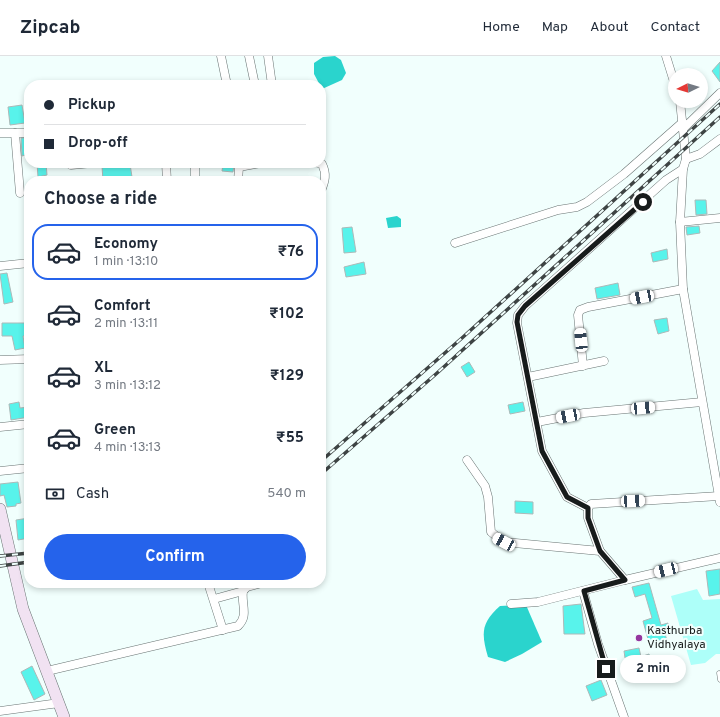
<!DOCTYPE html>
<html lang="en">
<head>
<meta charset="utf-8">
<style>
  :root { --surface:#fff; --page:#f2f2f3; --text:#1f2937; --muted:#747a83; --line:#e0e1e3; --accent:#2563eb }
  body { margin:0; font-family:Overpass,sans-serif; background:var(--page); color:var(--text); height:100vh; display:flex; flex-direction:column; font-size:15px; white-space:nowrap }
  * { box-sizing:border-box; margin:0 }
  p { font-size:13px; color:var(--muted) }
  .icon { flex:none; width:22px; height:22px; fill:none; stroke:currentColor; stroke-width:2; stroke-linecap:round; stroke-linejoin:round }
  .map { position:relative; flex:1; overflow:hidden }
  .drawer { position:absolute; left:24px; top:120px; width:302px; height:412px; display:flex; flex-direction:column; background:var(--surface); border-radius:16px; box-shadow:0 2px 6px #0003 }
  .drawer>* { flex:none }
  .hud { position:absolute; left:24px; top:24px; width:302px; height:88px; border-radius:16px; box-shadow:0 2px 6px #0003; display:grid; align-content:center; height:88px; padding:0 20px; background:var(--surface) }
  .needle { width:26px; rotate:265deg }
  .fabs { position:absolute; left:668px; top:12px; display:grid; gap:8px }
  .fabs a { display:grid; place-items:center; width:40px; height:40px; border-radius:50%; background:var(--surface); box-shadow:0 2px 6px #0003; font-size:20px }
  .end { position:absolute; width:18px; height:18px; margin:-9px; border:5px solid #171b1b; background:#fff; box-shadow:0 0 0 2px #fff }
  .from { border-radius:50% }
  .bubble { position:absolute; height:28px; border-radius:14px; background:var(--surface); box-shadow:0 2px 6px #0003; font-size:13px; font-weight:700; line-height:28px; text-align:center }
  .car { position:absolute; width:12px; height:24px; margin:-12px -6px; border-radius:5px; box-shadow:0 0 3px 1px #0007; background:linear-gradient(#fff 24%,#345 0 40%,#fff 0 76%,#345 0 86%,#fff 0) }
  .hud b { display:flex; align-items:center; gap:14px; height:38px; font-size:15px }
  .hud b+b { border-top:1px solid var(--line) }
  .hud i { width:10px; height:10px; background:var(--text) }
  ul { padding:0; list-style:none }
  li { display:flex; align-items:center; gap:12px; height:56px; margin:0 8px 6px; padding:0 12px; border:2px solid transparent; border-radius:16px }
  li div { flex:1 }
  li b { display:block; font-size:15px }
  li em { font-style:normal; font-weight:700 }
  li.selected { border-color:var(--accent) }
  li>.icon { width:36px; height:36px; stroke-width:1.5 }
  h2 { padding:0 20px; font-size:18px; line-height:48px }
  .pay { display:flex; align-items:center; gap:10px; height:44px; padding:0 20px; font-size:15px }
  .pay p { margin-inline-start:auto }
  .cta { display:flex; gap:8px; margin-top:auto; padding:8px 20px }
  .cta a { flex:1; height:46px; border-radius:24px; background:var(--accent); color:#fff; font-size:16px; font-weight:700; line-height:46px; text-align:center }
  header { display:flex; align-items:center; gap:24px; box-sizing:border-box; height:56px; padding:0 20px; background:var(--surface); border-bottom:1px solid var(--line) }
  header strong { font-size:19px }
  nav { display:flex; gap:22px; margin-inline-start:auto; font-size:14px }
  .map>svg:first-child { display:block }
  .green { fill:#adfff9 }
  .water { fill:#2ad4cd }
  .building { fill:#58f3eb; stroke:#adb9b8 }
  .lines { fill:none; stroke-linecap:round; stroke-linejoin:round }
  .lane-casing { stroke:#697473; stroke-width:5 }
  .street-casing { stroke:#697473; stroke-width:9 }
  .secondary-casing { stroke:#697473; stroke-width:12 }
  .lane { stroke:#fff; stroke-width:4 }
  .street { stroke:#fff; stroke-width:8 }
  .secondary { stroke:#f1e2f2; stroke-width:11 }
  .rail-casing { stroke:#3e4444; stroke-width:3.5 }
  .rail { stroke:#f1fffd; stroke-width:2; stroke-dasharray:6; stroke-linecap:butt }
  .route { stroke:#171b1b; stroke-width:5 }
  .poi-dot { fill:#95369f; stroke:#f1fffd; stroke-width:1.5 }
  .labels { text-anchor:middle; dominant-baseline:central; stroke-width:4; stroke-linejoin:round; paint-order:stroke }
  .poi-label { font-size:12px; fill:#171b1b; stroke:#f1fffd; text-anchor:start }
</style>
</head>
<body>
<header>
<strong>Zipcab</strong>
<nav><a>Home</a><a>Map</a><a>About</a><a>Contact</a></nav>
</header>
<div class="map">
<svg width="720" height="661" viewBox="0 0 720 661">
  <rect width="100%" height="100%" fill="#f1fffd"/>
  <!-- green -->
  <polygon class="green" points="697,533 703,544 720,543 720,598 716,598 705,607 691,609 671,540"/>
  <!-- water -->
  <g class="water">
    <polygon points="335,0 341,4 346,17 342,24 322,33 314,18 314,7 323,1"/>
    <polygon points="397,160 401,163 401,171 388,172 386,162"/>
    <path d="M 526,549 L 542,586 L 522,598 L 505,606 L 488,601 C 481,577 481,567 500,550 Z"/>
  </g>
  <!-- building -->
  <g class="building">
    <polygon points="720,6 720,26 712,15"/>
    <polygon points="22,49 25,67 10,69 8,51"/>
    <polygon points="21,82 29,82 29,98 22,100"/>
    <polygon points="37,107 46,107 47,119 38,121"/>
    <polygon points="130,108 132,121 115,125 103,125 102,110 114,109 114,111"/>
    <polygon points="223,108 234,109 233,116 222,115"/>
    <polygon points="695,144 706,144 707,158 696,159"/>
    <polygon points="699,170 700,177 687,179 686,171"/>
    <polygon points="352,171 356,196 344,197 342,172"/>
    <polygon points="667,193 668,203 653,206 651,197"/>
    <polygon points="364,206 366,218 346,221 344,211"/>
    <polygon points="7,217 13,246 4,248 0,218"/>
    <polygon points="618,227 620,239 597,243 595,232"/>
    <polygon points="667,262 669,275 658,278 654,264"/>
    <polygon points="2,267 26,267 26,280 23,280 25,292 15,294 12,280 2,280"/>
    <polygon points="469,306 475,316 467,321 461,311"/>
    <polygon points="19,346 20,352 29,351 29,361 11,364 9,348"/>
    <polygon points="523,346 525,355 510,358 508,349"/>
    <polygon points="18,426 21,447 16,448 16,450 7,451 4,439 0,440 0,428"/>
    <polygon points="515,445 533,446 533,458 515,457"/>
    <polygon points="29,462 29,482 18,484 16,464"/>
    <polygon points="720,513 720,538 709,540 706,515"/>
    <polygon points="649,527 661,569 668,567 670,578 665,579 667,583 649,587 643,565 652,562 645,538 635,541 632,531"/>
    <polygon points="581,548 585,578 564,578 563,550"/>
    <polygon points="639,592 642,605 631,607 630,601 625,602 624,595"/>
    <polygon points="649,598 652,610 673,605 676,618 670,620 668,613 647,617 643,600"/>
    <polygon points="32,610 45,638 34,644 21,616"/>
    <polygon points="601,624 607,639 592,645 586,630"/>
  </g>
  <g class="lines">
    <!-- lane casing -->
    <g class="lane-casing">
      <polyline id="lane" points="719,617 720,624"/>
    </g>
    <!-- street casing -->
    <g class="street-casing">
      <g id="street">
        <polyline points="221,0 227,29"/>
        <polyline points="249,0 255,29"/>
        <polyline points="268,0 272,29"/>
        <polyline points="666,0 675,29"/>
        <polyline points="680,45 686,103 683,113 680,166 683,233 720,446"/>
        <polyline points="684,72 720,37"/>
        <polyline points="0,77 29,77"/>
        <polyline points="15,77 20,137"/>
        <polyline points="686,103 700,98 720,83"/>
        <polyline points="166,107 167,125"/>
        <polyline points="195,107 195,125"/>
        <path d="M 318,107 L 322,108 C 327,118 325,125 321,135"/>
        <polyline points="71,109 92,107"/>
        <polyline points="238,125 239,111 261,107"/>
        <polyline points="680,166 720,162"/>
        <polyline points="455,187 558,154 577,151 587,146 624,118 683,66"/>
        <polyline points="0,210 29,207"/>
        <polyline points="0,304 29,303"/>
        <polyline points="583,310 578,259 580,254 588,251 683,233"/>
        <polyline points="528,321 604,305"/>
        <polyline points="537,366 584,357 702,346"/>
        <polyline points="0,371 29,368"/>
        <polyline points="467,404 485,430 488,441 491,476 504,486 600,495 625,524 720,502"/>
        <polyline points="0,415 29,412"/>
        <polyline points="588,452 567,441 542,395 517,267 518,259 525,250 666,124 683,113"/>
        <polyline points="600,495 588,462 588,452 591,448 719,440"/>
        <polyline points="208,527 223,574"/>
        <polyline points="583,535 598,588 624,661"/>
        <polyline points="214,543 243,535"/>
        <polyline points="511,548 538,546 625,524"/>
        <path d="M 47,615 L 238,570 C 249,559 241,549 243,535 L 247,531 L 262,527"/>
        <polyline points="0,655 59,647"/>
      </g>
    </g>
    <!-- secondary casing -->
    <g class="secondary-casing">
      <polyline id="secondary" points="0,453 23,553 64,661"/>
    </g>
    <!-- lane -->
    <use href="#lane" class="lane"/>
    <!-- street -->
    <use href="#street" class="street"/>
    <!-- secondary -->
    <use href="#secondary" class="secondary"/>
    <!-- rail casing -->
    <g class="rail-casing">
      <g id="rail">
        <polyline points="321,405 462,282 720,48"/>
        <polyline points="321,418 436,318 720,61"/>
        <polyline points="0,500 29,497"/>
        <polyline points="0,510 29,506"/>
      </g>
    </g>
    <!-- rail -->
    <use href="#rail" class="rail"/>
  </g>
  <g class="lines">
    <!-- route -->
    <polyline class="route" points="606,613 584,535 625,524 600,495 588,462 588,452 567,441 542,395 517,266 518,259 525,250 643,146"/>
  </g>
  <!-- markers -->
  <circle class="poi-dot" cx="639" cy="582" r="4"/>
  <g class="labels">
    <!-- poi labels -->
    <g class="poi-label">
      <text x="647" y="575">Kasthurba<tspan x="647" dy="14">Vidhyalaya</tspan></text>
    </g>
  </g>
</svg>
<div class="fabs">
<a><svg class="needle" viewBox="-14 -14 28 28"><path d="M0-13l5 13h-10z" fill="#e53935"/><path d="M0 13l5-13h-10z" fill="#747a83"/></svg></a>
</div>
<i class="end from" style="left:643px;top:146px"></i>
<i class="end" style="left:606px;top:613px"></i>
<div class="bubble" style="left:620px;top:599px;width:66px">2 min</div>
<i class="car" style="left:642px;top:241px;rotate:259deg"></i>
<i class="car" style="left:581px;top:284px;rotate:354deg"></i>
<i class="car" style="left:643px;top:352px;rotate:85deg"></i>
<i class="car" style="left:568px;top:360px;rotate:259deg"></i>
<i class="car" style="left:633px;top:445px;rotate:87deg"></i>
<i class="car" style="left:504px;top:486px;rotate:298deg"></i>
<i class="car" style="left:666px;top:514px;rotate:256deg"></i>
<div class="hud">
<b><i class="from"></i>Pickup</b>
<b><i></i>Drop-off</b>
</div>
<section class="drawer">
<h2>Choose a ride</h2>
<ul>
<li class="selected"><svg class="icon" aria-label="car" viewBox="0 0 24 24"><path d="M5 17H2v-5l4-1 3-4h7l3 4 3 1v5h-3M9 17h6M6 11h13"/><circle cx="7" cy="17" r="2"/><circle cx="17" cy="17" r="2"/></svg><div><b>Economy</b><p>1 min · 13:10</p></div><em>₹76</em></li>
<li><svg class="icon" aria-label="car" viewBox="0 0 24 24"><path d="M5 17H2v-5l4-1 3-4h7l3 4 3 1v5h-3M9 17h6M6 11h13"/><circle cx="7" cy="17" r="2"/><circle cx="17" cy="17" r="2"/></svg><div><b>Comfort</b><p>2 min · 13:11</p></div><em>₹102</em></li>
<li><svg class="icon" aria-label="car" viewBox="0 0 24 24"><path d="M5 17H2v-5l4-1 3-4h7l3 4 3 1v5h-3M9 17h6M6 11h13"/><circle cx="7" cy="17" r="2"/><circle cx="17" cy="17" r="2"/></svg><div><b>XL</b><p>3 min · 13:12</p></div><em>₹129</em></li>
<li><svg class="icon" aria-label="car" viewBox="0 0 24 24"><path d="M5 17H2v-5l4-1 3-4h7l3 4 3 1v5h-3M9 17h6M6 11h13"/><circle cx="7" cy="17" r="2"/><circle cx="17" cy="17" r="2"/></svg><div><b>Green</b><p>4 min · 13:13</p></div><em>₹55</em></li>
</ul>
<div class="pay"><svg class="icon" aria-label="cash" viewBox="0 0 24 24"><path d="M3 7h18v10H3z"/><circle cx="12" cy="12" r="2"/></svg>Cash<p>540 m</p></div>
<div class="cta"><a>Confirm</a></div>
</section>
</div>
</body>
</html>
